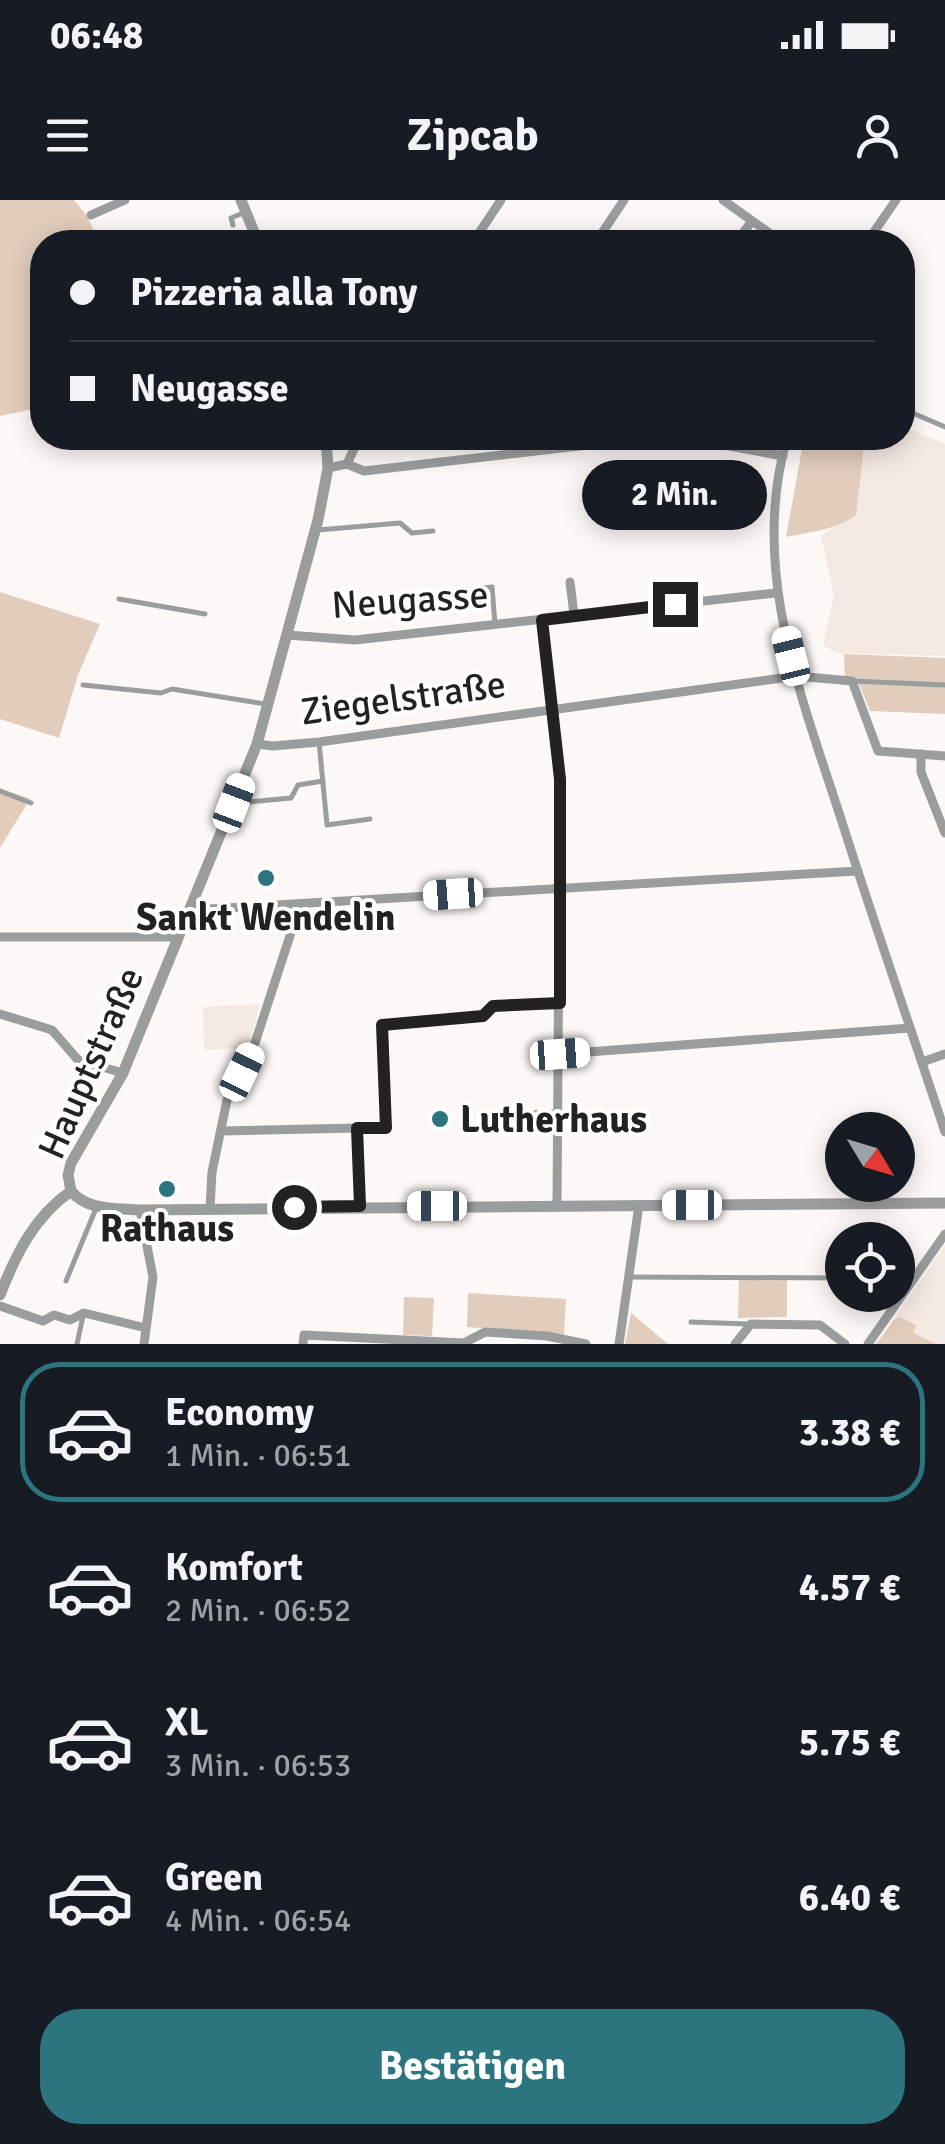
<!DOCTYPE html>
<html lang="de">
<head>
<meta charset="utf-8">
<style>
  :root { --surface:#171b24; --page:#20242c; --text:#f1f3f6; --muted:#9ea1a6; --line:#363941; --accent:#2c747e }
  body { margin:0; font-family:Signika,sans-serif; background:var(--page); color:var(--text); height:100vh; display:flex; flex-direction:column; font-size:38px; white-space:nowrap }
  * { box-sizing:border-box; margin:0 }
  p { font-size:32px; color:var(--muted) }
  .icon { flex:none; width:55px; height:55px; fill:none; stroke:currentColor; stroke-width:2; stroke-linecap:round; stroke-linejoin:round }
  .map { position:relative; height:1144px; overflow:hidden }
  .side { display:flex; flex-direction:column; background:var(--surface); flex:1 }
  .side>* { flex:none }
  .banner { position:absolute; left:30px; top:30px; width:885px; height:220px; border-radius:40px; box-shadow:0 5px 25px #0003; display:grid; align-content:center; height:220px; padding:0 40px; background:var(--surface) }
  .needle { width:65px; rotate:128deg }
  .tools { position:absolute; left:825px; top:912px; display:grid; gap:20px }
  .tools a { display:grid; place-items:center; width:90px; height:90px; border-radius:50%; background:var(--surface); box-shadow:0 5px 25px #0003; font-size:50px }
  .end { position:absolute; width:45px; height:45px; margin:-22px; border:12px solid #242221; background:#fff; box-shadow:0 0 0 5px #fff }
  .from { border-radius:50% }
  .bubble { position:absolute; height:70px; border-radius:35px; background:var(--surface); box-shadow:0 5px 25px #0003; font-size:32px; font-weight:700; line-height:70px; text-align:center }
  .car { position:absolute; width:30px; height:60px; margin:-30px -15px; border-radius:12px; box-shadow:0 0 8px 2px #0007; background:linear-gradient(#fff 24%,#345 0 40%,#fff 0 76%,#345 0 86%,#fff 0) }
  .banner b { display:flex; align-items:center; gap:35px; height:95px; font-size:38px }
  .banner b+b { border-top:2px solid var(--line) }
  .banner i { width:25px; height:25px; background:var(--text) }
  ul { padding:18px 0 0; list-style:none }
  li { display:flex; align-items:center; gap:30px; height:140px; margin:0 20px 15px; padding:0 20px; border:5px solid transparent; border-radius:40px }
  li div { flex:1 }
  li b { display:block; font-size:38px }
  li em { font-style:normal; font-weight:700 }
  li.active { border-color:var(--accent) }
  li>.icon { width:90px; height:90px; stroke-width:1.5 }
  .cta { display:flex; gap:20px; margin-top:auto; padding:20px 40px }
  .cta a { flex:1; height:115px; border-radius:40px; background:var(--accent); color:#fff; font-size:40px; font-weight:700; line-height:115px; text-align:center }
  .status { display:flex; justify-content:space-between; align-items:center; height:70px; padding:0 50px; background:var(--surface); direction:ltr }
  .status svg { height:28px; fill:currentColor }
  header { display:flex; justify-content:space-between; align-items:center; height:130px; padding:0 40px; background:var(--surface); font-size:45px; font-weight:700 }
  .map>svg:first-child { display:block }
  .built { fill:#f4e9e1 }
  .green { fill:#e2ccbc }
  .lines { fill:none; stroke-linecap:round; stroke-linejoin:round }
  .service { stroke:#9a9d9d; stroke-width:5 }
  .minor { stroke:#9a9d9d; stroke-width:9 }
  .tertiary { stroke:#9a9d9d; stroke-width:11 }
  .route { stroke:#242221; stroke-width:12 }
  .poi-dot { fill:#2c747e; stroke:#fff; stroke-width:4 }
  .labels { text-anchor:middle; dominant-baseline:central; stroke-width:8; stroke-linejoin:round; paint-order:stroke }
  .street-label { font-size:38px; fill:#242221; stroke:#fff }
  .poi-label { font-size:38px; font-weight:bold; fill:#242221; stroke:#fff }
</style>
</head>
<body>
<div class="status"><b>06:48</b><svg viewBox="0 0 49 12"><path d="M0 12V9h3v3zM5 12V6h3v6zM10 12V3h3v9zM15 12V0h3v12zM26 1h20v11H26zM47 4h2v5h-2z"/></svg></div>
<header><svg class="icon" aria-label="menu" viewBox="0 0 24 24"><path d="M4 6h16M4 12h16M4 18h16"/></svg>Zipcab<svg class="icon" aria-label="person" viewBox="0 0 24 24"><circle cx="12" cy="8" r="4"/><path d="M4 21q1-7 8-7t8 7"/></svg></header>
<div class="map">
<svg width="945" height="1144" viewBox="0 0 945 1144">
  <rect width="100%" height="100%" fill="#fdf8f5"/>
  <!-- built -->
  <g class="built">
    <polygon points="903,226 945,244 945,456 836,453 823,445 834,395 821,336 855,312 857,276 869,238 902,238"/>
    <polygon points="260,804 248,848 204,850 203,807"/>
    <polygon points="945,1045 945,1144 877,1144"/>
  </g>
  <!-- green -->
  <g class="green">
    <polygon points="0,0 74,0 87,16 99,42 42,42 42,207 0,216"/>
    <path d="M 804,238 L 865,238 L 856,315 C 836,330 810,332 786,337 Z"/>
    <polygon points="0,392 100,424 78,475 59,538 0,519"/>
    <polygon points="844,454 945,458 945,514 870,511 857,479 845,478"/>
    <polygon points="0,588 30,599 0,648"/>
    <polygon points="739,1079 787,1079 787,1117 738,1118"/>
    <polygon points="468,1093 566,1099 564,1135 467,1127"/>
    <polygon points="404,1097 434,1098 432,1136 403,1135"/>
    <polygon points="631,1113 668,1144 625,1144"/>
    <polygon points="900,1117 916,1125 913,1133 936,1144 876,1144 894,1120"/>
  </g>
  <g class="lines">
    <!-- service -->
    <g class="service">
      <polyline points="233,25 231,18 243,13"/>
      <polyline points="915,214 945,227"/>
      <polyline points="318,330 400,323 412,333 433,331"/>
      <polyline points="474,389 492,387 495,425"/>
      <polyline points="119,399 205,414"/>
      <polyline points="543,420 552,506"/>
      <polyline points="852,481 945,485"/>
      <polyline points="83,485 161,493 172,489 265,504"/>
      <polyline points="319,542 327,625 370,619"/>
      <polyline points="0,591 31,603"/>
      <polyline points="237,603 291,598 298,585 323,581"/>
      <polyline points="520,913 557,912"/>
      <polyline points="630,1077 842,1078"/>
      <polyline points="898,1078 913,1078"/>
      <polyline points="66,1081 97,1006"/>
      <polyline points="691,1122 748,1124"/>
      <polyline points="77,1144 83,1116"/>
    </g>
    <!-- minor -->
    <g class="minor">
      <polyline points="723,0 782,42"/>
      <polyline points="91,15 125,0"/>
      <polyline points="473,42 501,0"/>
      <polyline points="596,42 624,0"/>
      <polyline points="736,42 752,21"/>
      <polyline points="867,42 896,0"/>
      <polyline points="686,238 783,256"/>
      <path d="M 787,238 C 749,370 802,497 842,622 C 875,726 911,829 945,932"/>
      <polyline points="347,264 359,238"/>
      <polyline points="328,268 347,264 364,271 649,238"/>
      <polyline points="570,382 574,415"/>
      <polyline points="287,435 355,440 776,393"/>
      <polyline points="553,508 560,579 557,1006"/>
      <polyline points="257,544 273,546 319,542 796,476 852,481 878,551 945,556"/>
      <polyline points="921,554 921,572 945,633"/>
      <polyline points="190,710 858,671"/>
      <polyline points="0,737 179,737"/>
      <polyline points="0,814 52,830 78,860 123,873"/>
      <polyline points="561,854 910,828"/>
      <polyline points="922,862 945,854"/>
      <polyline points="357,928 386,928 382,825 483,817 493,807 560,803"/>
      <polyline points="222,931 357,928 361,1007"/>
      <polyline points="210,1008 212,972 227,900 253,849 300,705"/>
      <polyline points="140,1010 153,1077 144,1144"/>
      <polyline points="0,1106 43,1121 54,1115 70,1120 84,1113 146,1128"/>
      <polyline points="303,1144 304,1135 464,1143 485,1132 547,1136 586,1144"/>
      <polyline points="619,1144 639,1005"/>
      <polyline points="735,1144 751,1124 820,1125 845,1144"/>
      <polyline points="868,1144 945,1034"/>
    </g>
    <!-- tertiary -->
    <g class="tertiary">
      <polyline points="241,0 258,42"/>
      <path d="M 71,991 C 87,1011 117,1008 140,1010 L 945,1003"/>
      <polyline points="71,991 68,975 71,963 123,873 257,544 318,320 328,268 326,238"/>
      <path d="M 0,1095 C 16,1054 34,1017 71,991"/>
    </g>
  </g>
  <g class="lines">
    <!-- route -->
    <polyline class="route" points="294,1007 360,1006 357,928 386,928 382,825 483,816 493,806 560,803 560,579 542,420 675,404"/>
  </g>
  <!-- markers -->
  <g class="poi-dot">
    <circle cx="266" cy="678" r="10"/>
    <circle cx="440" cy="919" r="10"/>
    <circle cx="167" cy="989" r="10"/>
  </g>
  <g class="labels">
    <!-- street labels -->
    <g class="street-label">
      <text transform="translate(410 400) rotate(-4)">Neugasse</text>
      <text transform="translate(403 498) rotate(-8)">Ziegelstraße</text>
      <text transform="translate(91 863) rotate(-66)">Hauptstraße</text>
    </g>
    <!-- poi labels -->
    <g class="poi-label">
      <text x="266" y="717">Sankt Wendelin</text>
      <text x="460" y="919" text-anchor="start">Lutherhaus</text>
      <text x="167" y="1028">Rathaus</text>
    </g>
  </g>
</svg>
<div class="tools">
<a><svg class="needle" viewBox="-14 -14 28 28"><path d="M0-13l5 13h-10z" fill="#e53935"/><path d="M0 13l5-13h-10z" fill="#9ea1a6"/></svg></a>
<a><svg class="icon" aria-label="locate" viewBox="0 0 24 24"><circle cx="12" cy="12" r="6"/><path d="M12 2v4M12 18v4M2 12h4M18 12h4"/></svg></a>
</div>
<i class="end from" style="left:294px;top:1007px"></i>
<i class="end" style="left:675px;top:404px"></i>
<div class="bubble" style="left:582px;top:260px;width:185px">2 Min.</div>
<i class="car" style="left:791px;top:456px;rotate:346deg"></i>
<i class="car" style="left:234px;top:603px;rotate:21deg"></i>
<i class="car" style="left:453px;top:694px;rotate:266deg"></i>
<i class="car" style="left:560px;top:854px;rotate:86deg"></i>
<i class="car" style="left:242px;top:872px;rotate:26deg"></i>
<i class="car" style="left:692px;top:1005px;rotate:270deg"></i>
<i class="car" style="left:437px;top:1006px;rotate:270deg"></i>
<div class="banner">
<b><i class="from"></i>Pizzeria alla Tony</b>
<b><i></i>Neugasse</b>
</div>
</div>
<section class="side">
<ul>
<li class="active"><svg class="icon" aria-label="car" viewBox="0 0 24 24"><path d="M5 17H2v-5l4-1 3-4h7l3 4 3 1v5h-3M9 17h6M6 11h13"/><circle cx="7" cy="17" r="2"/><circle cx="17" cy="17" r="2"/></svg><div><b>Economy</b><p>1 Min. · 06:51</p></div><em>3.38 €</em></li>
<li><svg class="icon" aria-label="car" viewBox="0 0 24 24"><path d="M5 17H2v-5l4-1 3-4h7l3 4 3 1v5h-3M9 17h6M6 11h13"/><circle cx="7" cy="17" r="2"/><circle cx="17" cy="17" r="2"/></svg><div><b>Komfort</b><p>2 Min. · 06:52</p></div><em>4.57 €</em></li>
<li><svg class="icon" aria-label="car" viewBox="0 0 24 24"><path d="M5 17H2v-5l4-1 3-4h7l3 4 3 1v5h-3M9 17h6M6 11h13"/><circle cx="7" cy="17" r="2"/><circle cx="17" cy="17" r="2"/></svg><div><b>XL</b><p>3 Min. · 06:53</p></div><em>5.75 €</em></li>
<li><svg class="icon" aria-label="car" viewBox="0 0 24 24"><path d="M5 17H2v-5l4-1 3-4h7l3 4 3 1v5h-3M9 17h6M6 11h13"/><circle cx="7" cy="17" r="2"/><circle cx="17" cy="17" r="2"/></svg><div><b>Green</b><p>4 Min. · 06:54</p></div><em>6.40 €</em></li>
</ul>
<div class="cta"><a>Bestätigen</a></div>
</section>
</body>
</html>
